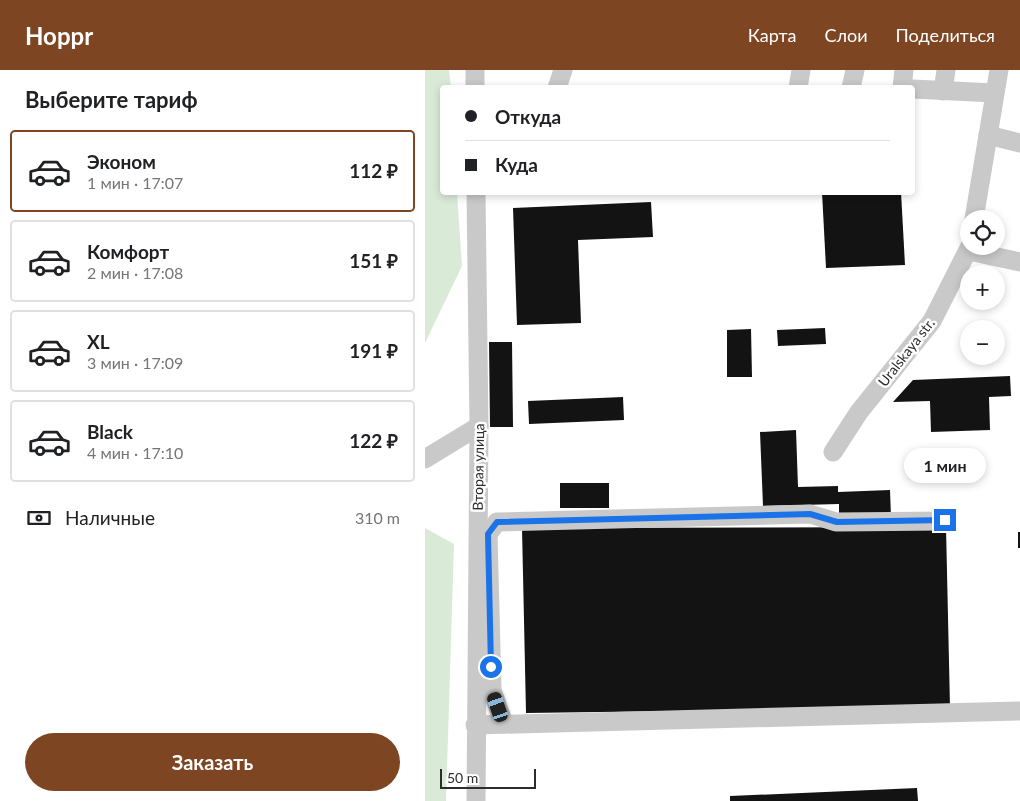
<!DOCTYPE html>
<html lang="ru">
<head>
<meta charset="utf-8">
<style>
  :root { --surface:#fff; --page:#f2f2f2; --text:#202124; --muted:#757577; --line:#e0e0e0; --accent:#7e4522 }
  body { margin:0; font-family:Lato,sans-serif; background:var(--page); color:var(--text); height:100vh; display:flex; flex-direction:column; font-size:19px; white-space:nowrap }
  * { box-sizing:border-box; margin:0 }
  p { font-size:16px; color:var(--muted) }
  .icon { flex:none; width:28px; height:28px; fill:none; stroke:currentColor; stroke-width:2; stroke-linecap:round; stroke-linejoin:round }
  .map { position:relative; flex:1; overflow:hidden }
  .side { display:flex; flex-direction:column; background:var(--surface); width:425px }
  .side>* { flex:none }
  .top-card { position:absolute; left:15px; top:15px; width:475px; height:110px; border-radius:5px; box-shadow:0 2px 8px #0003; display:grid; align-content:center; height:110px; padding:0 25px; background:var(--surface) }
  .tools { position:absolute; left:535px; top:140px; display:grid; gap:10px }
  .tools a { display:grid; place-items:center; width:45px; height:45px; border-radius:50%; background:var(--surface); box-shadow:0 2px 8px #0003; font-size:25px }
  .scale { position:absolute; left:15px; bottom:12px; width:96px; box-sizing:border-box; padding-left:5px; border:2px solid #2c2c2c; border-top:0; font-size:14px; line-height:18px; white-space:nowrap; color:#2c2c2c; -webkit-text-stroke:4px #fff; paint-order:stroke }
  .end { position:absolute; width:22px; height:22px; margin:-11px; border:6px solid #1a73e8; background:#fff; box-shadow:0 0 0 2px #fff }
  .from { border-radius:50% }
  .bubble { position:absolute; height:35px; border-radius:18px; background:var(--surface); box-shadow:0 2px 8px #0003; font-size:16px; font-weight:700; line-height:35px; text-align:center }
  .car { position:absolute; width:15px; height:30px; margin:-15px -8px; border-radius:6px; box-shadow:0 0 4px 1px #0007; background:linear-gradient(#222 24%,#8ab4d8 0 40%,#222 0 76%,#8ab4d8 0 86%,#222 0) }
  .top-card b { display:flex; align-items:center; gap:18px; height:48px; font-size:19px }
  .top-card b+b { border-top:1px solid var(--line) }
  .top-card i { width:12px; height:12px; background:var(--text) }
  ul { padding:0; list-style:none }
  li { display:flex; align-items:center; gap:15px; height:82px; margin:0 10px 8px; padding:0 15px; border:2px solid var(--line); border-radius:5px }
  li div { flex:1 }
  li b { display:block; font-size:19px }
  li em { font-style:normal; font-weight:700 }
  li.active { border-color:var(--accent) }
  li>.icon { width:45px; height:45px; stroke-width:1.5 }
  h2 { padding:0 25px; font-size:22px; line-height:60px }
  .pay { display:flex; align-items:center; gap:12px; height:55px; padding:0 25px; font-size:19px }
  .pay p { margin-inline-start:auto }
  .primary-button { display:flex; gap:10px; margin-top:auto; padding:10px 25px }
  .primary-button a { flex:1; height:58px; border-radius:30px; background:var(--accent); color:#fff; font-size:20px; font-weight:700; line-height:58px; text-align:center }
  header { display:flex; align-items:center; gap:30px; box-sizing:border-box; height:70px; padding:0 25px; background:var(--accent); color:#fff }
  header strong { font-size:24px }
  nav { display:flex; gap:28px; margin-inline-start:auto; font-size:18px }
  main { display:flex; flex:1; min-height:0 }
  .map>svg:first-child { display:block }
  .green { fill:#d9ebd7 }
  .building { fill:#131313 }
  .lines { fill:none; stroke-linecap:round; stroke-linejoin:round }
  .minor { stroke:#c9c9c9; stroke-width:19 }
  .route { stroke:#1a73e8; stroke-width:6 }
  .labels { text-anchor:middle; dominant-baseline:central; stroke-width:5; stroke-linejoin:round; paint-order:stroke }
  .street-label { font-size:14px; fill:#2c2c2c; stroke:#fff }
</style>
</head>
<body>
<header>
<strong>Hoppr</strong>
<nav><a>Карта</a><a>Слои</a><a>Поделиться</a></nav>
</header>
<main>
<section class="side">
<h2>Выберите тариф</h2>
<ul>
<li class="active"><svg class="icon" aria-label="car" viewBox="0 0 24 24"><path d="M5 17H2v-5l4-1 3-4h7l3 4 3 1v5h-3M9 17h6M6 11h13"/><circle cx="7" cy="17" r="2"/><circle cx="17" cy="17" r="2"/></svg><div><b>Эконом</b><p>1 мин · 17:07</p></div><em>112 ₽</em></li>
<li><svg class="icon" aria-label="car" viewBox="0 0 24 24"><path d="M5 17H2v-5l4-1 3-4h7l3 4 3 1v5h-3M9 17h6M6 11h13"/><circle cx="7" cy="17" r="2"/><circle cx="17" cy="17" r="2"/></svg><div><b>Комфорт</b><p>2 мин · 17:08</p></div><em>151 ₽</em></li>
<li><svg class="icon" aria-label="car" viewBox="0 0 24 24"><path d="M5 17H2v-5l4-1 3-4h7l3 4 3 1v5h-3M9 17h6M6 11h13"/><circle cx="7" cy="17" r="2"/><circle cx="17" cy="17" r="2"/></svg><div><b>XL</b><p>3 мин · 17:09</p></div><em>191 ₽</em></li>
<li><svg class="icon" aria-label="car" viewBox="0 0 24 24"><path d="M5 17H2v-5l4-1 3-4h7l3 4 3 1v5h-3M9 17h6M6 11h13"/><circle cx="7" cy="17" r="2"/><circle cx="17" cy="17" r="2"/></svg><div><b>Black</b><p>4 мин · 17:10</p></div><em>122 ₽</em></li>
</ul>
<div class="pay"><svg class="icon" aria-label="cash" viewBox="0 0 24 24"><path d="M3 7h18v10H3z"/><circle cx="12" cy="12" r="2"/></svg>Наличные<p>310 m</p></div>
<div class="primary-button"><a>Заказать</a></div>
</section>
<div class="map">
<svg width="595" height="731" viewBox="0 0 595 731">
  <rect width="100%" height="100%" fill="#fff"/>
  <!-- green -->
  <g class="green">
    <polygon points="0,0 24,0 26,17 18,18 18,122 32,123 37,196 0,273"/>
    <polygon points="0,458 29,474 21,731 0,731"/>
  </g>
  <!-- building -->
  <g class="building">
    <polygon points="397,122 476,122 480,195 401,198"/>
    <polygon points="226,132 228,167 153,170 156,253 92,255 88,138"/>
    <polygon points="400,258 401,274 353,276 352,260"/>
    <polygon points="326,259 327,307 302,307 302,260"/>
    <polygon points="64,272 87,272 88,357 65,357"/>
    <polygon points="585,306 586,326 564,327 565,360 506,362 505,331 468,332 488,310"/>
    <polygon points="198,327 199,350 104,354 103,331"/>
    <polygon points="371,360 373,417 413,416 413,422 465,420 466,447 414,449 414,434 338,436 335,362"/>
    <rect x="135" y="413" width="49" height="25"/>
    <polygon points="521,457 525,637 101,643 97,458"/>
    <rect x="593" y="462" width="2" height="16"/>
    <polygon points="492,718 493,731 305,731 305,726"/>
  </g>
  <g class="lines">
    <!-- minor -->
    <g class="minor">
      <polyline points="50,18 50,0"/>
      <polyline points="132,18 138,0"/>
      <polyline points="373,18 376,0"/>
      <polyline points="426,18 430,0"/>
      <polyline points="477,18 479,0"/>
      <polyline points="488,19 569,23"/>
      <polyline points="518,21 521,0"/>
      <polyline points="563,65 595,73"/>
      <polyline points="549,149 574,0"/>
      <polyline points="544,181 595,192"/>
      <polyline points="408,382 434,342 507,251 545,176"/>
      <polyline points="0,389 54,356"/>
      <polyline points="79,654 67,620 63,464 72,452 385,444 411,452 520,451"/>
      <polyline points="50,655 595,641"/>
      <polyline points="51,731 54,356 51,122"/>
    </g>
  </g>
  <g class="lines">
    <!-- route -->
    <polyline class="route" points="66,597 63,464 72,452 385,444 412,452 520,450"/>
  </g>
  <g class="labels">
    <!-- street labels -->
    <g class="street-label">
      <text transform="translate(481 282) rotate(-52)">Uralskaya str.</text>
      <text transform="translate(53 397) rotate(-89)">Вторая улица</text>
    </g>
  </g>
</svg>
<div class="tools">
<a><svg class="icon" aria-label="locate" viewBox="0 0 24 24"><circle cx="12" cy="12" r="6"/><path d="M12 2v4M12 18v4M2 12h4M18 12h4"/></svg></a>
<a>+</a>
<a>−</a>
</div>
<div class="scale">50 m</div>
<i class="end from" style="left:66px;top:597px"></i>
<i class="end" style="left:520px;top:450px"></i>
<div class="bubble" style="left:479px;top:378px;width:82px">1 мин</div>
<i class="car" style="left:73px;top:637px;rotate:341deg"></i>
<div class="top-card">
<b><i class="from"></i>Откуда</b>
<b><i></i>Куда</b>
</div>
</div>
</main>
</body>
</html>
